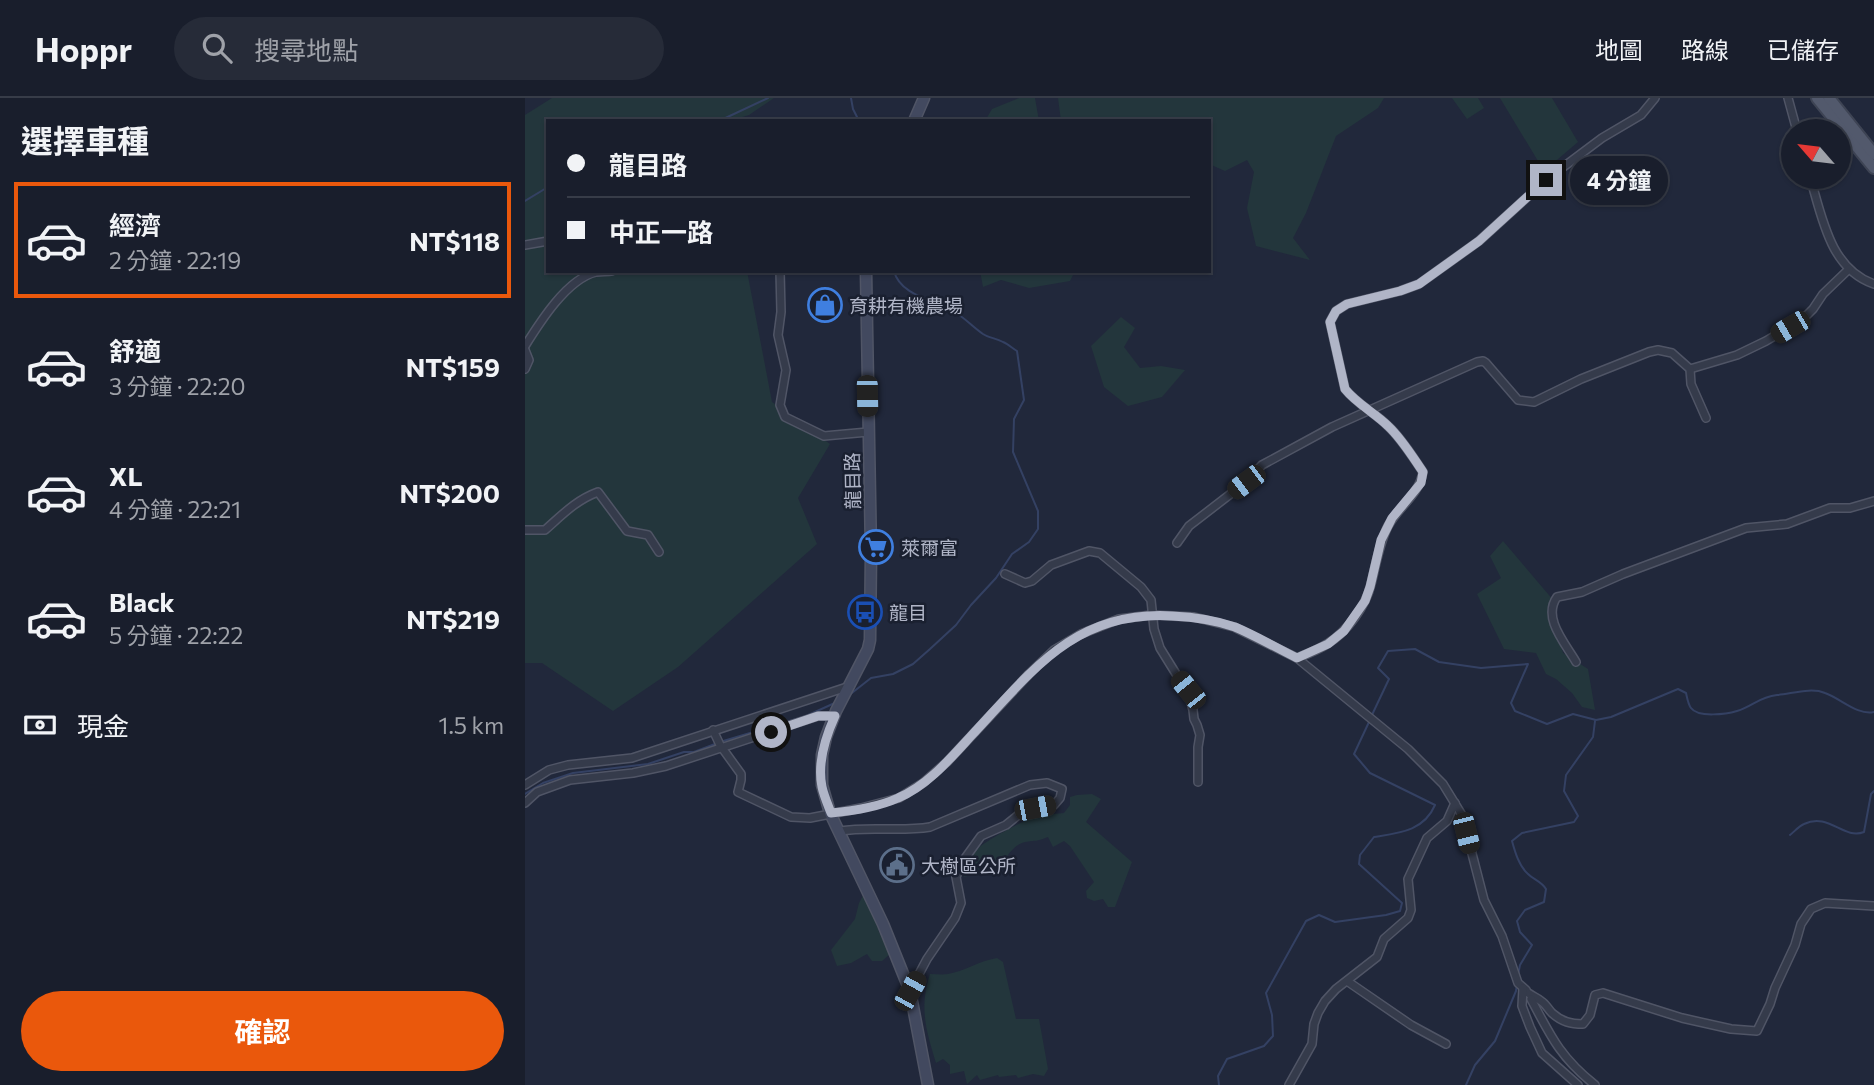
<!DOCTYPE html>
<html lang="zh-TW">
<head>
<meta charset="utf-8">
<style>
  :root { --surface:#191e2c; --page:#262b38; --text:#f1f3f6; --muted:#9fa2a9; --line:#373c48; --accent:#ea580c }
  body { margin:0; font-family:Commissioner,"Noto Sans TC",sans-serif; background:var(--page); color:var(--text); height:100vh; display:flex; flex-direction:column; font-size:26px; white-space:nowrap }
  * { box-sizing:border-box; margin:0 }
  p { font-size:23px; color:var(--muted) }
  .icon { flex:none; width:38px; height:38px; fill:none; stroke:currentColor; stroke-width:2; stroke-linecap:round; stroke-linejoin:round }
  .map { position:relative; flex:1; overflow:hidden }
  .panel { display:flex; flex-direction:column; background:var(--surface); width:525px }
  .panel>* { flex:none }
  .top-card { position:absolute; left:21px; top:21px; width:665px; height:154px; border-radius:0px; box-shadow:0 2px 5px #0004,0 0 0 2px var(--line); display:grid; align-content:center; height:154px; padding:0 21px; background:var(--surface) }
  .needle { width:46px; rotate:298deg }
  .controls { position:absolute; left:1256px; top:21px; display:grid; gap:14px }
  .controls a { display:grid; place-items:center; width:70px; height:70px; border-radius:50%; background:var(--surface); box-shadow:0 2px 5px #0004,0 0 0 2px var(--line); font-size:35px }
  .end { position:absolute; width:32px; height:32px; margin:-16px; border:9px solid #b0b5c7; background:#111; box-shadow:0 0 0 4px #111 }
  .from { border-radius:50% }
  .bubble { position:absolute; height:49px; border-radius:24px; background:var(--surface); box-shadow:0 2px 5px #0004,0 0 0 2px var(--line); font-size:23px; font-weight:700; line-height:49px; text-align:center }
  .car { position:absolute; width:21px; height:42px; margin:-21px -10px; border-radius:9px; box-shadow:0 0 5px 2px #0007; background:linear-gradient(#222 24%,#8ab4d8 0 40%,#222 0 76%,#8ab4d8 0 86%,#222 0) }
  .top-card b { display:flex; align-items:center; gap:24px; height:66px; font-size:26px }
  .top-card b+b { border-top:2px solid var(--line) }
  .top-card i { width:18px; height:18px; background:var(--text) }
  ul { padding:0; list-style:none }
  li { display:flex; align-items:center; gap:21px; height:116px; margin:0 14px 10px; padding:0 7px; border:4px solid transparent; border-radius:0px }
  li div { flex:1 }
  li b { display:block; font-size:26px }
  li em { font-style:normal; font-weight:700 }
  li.active { border-color:var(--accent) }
  li>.icon { width:63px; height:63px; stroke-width:1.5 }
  h2 { padding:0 21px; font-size:32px; line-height:84px }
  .pay { display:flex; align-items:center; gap:18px; height:77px; padding:0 21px; font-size:26px }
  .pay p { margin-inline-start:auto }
  .button { display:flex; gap:14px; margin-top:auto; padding:14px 21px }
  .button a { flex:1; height:80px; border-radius:42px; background:var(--accent); color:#fff; font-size:28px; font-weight:700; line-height:80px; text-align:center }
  header { display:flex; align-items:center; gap:42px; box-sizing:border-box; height:98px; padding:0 35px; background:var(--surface); border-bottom:2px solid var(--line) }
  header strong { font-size:33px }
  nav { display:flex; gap:38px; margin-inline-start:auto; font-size:24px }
  .search { width:490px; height:63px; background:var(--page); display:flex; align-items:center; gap:18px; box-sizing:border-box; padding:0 24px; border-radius:38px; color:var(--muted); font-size:26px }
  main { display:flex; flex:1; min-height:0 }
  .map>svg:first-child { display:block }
  .green { fill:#23363c }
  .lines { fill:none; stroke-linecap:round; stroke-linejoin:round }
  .stream { stroke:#344163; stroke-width:2 }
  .street-casing { stroke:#505566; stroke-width:10 }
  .secondary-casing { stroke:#505566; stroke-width:13 }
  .primary-casing { stroke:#3e4454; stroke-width:14 }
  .street { stroke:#353b4b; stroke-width:7 }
  .secondary { stroke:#42495f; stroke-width:10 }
  .primary { stroke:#52596c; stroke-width:10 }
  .route { stroke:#b0b5c7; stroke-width:9 }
  .labels { text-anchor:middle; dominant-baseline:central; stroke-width:5; stroke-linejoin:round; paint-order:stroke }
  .poi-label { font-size:19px; fill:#b0b5c7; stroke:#1a2030; text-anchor:start }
  .street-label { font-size:19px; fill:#b0b5c7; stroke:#1a2030 }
</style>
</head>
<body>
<header>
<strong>Hoppr</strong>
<div class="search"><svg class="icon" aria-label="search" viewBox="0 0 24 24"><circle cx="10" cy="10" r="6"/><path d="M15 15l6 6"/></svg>搜尋地點</div>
<nav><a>地圖</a><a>路線</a><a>已儲存</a></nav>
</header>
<main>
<section class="panel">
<h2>選擇車種</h2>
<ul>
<li class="active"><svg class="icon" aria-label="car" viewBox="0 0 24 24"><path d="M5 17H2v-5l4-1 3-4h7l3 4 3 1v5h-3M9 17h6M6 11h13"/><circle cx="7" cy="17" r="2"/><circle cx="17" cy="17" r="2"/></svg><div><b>經濟</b><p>2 分鐘 · 22:19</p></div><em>NT$118</em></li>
<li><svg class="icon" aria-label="car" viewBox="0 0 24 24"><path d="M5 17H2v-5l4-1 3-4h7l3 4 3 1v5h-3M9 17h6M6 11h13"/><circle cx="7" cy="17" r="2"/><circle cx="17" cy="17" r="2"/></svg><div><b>舒適</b><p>3 分鐘 · 22:20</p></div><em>NT$159</em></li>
<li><svg class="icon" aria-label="car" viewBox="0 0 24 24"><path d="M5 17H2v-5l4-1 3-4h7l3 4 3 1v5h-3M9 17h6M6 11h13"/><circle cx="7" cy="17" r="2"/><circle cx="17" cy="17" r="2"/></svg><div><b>XL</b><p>4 分鐘 · 22:21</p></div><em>NT$200</em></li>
<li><svg class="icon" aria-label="car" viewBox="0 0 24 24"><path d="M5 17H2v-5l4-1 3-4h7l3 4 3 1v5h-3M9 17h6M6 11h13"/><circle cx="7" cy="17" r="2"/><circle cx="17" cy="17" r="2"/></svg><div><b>Black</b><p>5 分鐘 · 22:22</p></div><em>NT$219</em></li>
</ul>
<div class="pay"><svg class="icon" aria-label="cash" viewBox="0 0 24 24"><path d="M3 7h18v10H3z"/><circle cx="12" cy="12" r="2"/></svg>現金<p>1.5 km</p></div>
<div class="button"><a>確認</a></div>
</section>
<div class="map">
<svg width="1349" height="987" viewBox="0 0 1349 987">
  <rect width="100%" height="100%" fill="#21283b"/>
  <!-- green -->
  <g class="green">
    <polygon points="27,0 249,0 224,17 204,23 23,23 23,173 222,173 247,304 305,346 273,400 292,446 153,569 88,613 17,565 0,565 0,17"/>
    <polygon points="494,0 510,0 514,23 460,23 467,11"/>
    <polygon points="533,0 859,0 853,10 811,38 781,115 768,140 785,162 731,148 722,110 729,74 722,62 700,73 684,66 684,23 536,23"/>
    <polygon points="927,0 953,0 959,10 942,21"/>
    <polygon points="975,0 1027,0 1053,44 1019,73"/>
    <polygon points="455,173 550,173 545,183 504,190 476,182 458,189"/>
    <polygon points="596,219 610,230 599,249 615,270 636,268 660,272 637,299 603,308 579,289 566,248"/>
    <polygon points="978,443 1029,503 1030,525 1038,555 1063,571 1070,612 1057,609 1047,595 1031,581 1021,576 1011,555 979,551 952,496 976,480 965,458"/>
    <path d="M 567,696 L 576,701 L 561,724 L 607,764 L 590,809 L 583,809 L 578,801 L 569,803 L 562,800 L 561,793 L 569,784 L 545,748 L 539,743 L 528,749 L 523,739 C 511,744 511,742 500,744 C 490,746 484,756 478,763 L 462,764 L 447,777 L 439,779 C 441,771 443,761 449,754 C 457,744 505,718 517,717 C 524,716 532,716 539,715 L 545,707 L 545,699 L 552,697 Z"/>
    <polygon points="341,792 354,834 365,856 357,863 347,863 342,856 326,865 312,868 306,852 330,821 334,805"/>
    <path d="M 472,860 L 478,864 L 491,921 L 514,921 L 523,971 L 519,978 L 508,976 L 493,980 L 491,977 L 474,979 L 473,977 L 455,982 L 452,977 L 442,986 L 439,973 L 425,976 L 425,967 L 418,961 L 411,965 C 401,932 394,910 405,876 C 411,876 417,877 423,876 C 440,873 454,863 472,860 Z"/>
  </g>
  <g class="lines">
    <!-- stream -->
    <g class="stream">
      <polyline points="326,0 328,11 334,23"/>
      <polyline points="194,23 243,0"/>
      <polyline points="0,103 23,89"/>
      <path d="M 323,598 L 346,580 L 368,576 L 388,566 L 405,551 L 431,527 L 446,507 L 471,480 L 487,456 L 504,444 L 513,431 L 513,413 L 488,354 L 489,321 L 499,302 L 492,253 C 487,250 483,246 478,244 C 471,240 464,240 458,236 C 448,229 441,221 431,215 C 412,203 375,198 369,173"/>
      <path d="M 846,619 L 864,581 L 853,570 L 863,553 L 890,551 L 914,564 L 956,570 L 1003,566 L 986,605 L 990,613 L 1022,626 L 1048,616 L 1071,622 L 1086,619 L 1153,591 L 1161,595 C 1162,599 1163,606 1166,610 C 1173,620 1202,616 1212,613 C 1228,608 1234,599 1252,597 C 1266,596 1286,589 1300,595 C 1315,600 1333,618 1349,614"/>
      <polyline points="195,644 281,618 312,604"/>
      <polyline points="0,696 18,685 48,675 123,666 159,654 169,654 190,646"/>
      <path d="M 1265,737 C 1270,733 1274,728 1279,726 C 1304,714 1318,742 1339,734 L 1346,696 L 1349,693"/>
      <path d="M 993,877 L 995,867 L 1007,847 L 995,834 L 992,823 L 1000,812 L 1019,804 L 1021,791 C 1016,783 1009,782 1003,776 C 994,768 990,754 987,743 L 997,735 L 1049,724 L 1053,718 L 1039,693 L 1041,677 L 1068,639 L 1070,623"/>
      <path d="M 694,987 L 693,978 L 702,961 L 739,948 L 748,938 L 747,917 L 741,895 L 781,823 L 794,817 L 810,824 L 861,817 L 875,813 L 877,805 L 834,766 L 835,757 L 849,739 C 874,735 899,733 910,707 L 845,675 L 829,656 L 844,624"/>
      <polyline points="941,987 950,967 970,943 991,893 992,886"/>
    </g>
    <!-- street casing -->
    <g class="street-casing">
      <g id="street">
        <polyline points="1263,0 1272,33"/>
        <path d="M 1285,79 C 1297,119 1305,171 1349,186"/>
        <polyline points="0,147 23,143"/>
        <polyline points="255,173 256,214 253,237 261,272 255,307 260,319 299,338 343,334"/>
        <path d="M 0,248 C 15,224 42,181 71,174 C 76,173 83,174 87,173"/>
        <polyline points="0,252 4,262 0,271"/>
        <polyline points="1165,271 1212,257 1241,243 1278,221 1288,211 1298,196 1324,171"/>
        <path d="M 0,432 L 20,432 C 37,417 51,402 73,394 L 102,433 L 123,437 L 134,454"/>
        <polyline points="652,445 664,428 721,384 737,367 807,329 952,264 958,263 961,265 993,302 1009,304 1056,281 1124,254 1133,252 1147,255 1165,271 1166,286 1181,320"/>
        <polyline points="480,476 500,485 507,483 526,467 564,453 575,455 616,489 626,502 629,531 635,550 653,579 663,592 668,612 669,621 672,627 675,637 673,649 673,684"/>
        <path d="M 772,560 C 782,556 793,552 802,546 C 822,534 841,508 846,486 C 851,466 854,446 863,428 C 874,408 894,397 898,374 C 887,358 877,341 863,328 C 850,315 832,306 820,291 L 805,224 L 811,213 L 822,206 L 875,193 L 894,186 L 954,143 L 1021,82 L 1077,40 L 1116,17 L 1130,0"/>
        <path d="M 1051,564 C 1040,545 1017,520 1032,499 L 1057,494 L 1098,476 L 1221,430 L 1262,426 L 1305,410 L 1325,410 L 1349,403"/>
        <polyline points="188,632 195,647 216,676 216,682 213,694 266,719 285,720 336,710 374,700 398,685 422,664 504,576 529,552 556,536 594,521 627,517 669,519 709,529 772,560 883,651 918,686 937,717 959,802 977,838 993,885 1001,892"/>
        <polyline points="0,687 24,672 43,667 107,660 325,588"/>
        <polyline points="0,705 12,694 45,682 108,675 141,668 293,618 310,618"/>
        <path d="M 315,733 C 345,728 375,734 405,729 L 505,687 L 522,685 L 537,691 L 535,700 L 529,707 L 497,714 L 481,727 L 456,738 L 438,763 L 431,779 L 436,805 L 430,820 L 402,861 L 385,893"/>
        <polyline points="822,883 886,927 921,946"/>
        <path d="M 998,890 C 1003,897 1010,898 1016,903 C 1021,906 1023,911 1027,915 C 1037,924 1046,926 1058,926 L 1065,917 L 1070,897 L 1078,895 L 1157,920 L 1206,931 L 1232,933 L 1245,906 L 1250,890 L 1270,847 L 1276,826 L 1286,811 L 1300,805 L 1349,808"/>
        <polyline points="998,890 997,908 1005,929 1017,955 1053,987"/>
        <path d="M 1006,901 C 1026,939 1036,960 1070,987"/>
        <polyline points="764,987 787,946 789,926 793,915 800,903 811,891 852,859 859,841 883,820 886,812 883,781 902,740 922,723 930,705"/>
      </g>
    </g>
    <!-- secondary casing -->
    <g class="secondary-casing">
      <g id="secondary">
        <polyline points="389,23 399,0"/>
        <polyline points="341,173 346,455 345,542 343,551 311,613 301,639 297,657 297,687 305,715 358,826 385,893 403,987"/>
      </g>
    </g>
    <!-- primary casing -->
    <g class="primary-casing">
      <g id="primary">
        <polyline points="1292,0 1349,70"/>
        <polyline points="1304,0 1349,56"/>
      </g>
    </g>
    <!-- street -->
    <use href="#street" class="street"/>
    <!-- secondary -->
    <use href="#secondary" class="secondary"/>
    <!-- primary -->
    <use href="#primary" class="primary"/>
  </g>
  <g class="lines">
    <!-- route -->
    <path class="route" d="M 246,634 L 293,618 L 310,618 C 300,640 292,665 297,689 C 299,698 303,707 306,715 C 328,713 353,709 373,700 C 402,688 425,661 446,638 C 506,574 550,512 647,518 C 668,519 690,522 710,529 C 731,538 752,550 772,560 L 803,546 L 819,533 L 840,503 L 845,489 L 856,442 L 867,420 L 896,385 L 898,374 C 887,358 877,341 863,328 C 850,315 832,306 820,291 L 805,224 L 811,213 L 822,206 L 875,193 L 894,186 L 954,143 L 1021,82"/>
  </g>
  <!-- icons -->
  <defs>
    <g id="shop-ring" transform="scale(1.75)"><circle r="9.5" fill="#1a2030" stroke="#3f7fe0" stroke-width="1.5"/><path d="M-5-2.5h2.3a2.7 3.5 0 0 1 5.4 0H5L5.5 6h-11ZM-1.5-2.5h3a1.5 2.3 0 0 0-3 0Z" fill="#3f7fe0"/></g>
    <g id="supermarket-ring" transform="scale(1.75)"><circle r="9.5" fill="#1a2030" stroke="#3f7fe0" stroke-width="1.5"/><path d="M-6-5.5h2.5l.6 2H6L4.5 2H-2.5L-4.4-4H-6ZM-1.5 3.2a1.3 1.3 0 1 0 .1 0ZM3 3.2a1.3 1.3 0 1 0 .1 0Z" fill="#3f7fe0"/></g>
    <g id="bus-ring" transform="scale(1.75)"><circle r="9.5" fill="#1a2030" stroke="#1a4fb4" stroke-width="1.5"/><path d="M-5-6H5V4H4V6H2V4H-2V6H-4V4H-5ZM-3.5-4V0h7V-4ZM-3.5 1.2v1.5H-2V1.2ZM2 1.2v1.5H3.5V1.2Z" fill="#1a4fb4"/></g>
    <g id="civic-ring" transform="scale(1.75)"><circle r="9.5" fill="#1a2030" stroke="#5c6f8a" stroke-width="1.5"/><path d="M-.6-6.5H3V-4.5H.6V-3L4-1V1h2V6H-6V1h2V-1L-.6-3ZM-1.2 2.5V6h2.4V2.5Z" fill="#5c6f8a"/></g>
  </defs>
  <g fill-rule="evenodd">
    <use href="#shop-ring" x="300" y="207"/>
    <use href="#supermarket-ring" x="351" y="449"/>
    <use href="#bus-ring" x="340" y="514"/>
    <use href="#civic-ring" x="372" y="767"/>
  </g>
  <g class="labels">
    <!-- poi labels -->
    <g class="poi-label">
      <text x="324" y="207">育耕有機農場</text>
      <text x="376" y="449">萊爾富</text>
      <text x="364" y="514">龍目</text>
      <text x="396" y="767">大樹區公所</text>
    </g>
    <!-- street labels -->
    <g class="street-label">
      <text transform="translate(327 383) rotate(-91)">龍目路</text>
    </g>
  </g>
</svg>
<div class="controls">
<a><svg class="needle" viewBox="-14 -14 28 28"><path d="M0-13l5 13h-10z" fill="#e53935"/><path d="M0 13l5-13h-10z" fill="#9fa2a9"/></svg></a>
</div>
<i class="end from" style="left:246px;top:634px"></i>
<i class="end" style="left:1021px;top:82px"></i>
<div class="bubble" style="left:1045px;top:58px;width:98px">4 分鐘</div>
<i class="car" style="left:1265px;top:229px;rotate:240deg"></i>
<i class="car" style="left:342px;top:298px;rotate:179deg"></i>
<i class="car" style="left:721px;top:384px;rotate:233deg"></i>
<i class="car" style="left:663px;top:592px;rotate:321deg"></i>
<i class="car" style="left:510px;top:710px;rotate:79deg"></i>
<i class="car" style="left:941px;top:735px;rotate:166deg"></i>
<i class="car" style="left:385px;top:893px;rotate:29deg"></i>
<div class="top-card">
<b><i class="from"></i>龍目路</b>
<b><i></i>中正一路</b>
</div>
</div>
</main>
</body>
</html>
